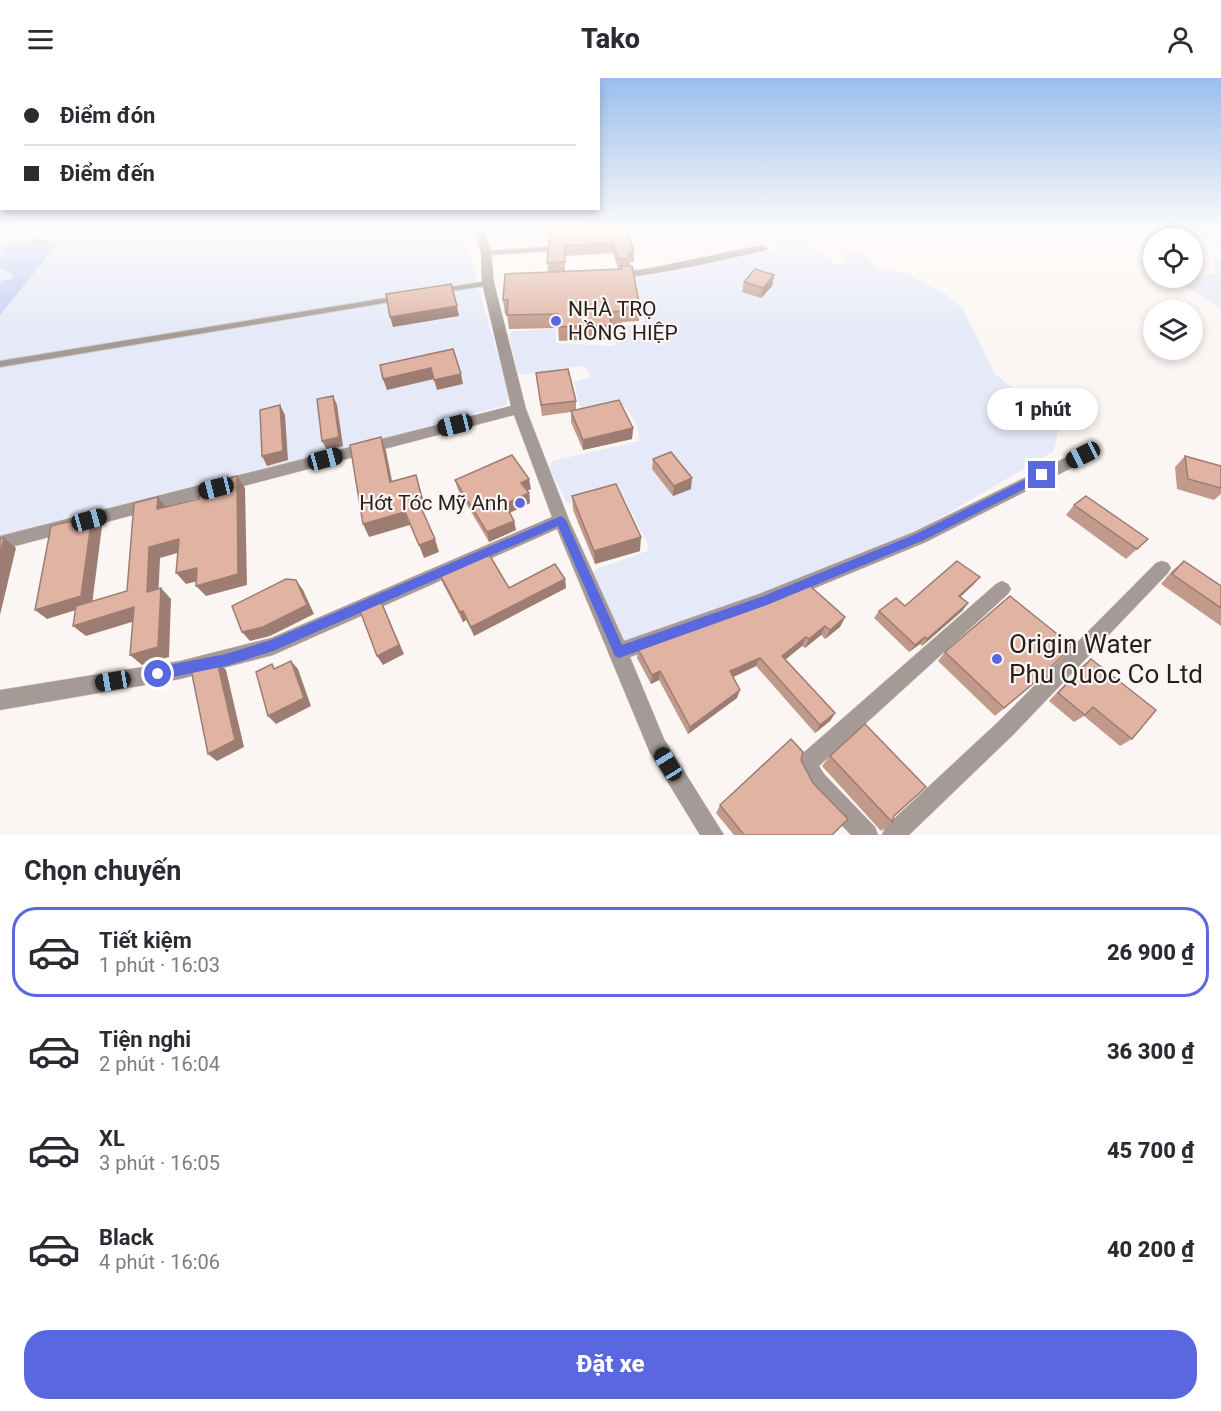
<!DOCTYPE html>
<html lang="vi">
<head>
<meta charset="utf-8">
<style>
  :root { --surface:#fff; --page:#f2f2f3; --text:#2b2b33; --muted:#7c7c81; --line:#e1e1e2; --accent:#5a68df }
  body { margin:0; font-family:Roboto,sans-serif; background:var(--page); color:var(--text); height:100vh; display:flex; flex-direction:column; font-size:22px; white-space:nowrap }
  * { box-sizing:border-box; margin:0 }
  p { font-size:20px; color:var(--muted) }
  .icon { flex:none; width:33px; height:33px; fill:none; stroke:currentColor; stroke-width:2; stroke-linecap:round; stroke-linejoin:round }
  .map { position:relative; height:757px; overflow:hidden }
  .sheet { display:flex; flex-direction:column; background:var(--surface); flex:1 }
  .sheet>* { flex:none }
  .hud { position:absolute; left:0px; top:0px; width:600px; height:132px; box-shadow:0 3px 9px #0003; display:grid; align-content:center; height:132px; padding:0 24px; background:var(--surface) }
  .buttons { position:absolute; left:1143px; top:150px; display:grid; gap:12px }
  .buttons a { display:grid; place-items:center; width:60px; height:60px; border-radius:50%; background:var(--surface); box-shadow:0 3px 9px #0003; font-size:30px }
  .end { position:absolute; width:27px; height:27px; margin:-14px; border:8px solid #5a68df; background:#fff; box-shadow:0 0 0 3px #fff }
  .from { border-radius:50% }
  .bubble { position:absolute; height:42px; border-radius:21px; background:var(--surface); box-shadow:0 3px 9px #0003; font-size:20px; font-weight:800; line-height:42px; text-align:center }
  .car { position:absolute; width:18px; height:36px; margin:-18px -9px; border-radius:8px; box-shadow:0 0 4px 2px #0007; background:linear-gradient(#222 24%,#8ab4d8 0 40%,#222 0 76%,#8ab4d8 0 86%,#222 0) }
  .hud b { display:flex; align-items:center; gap:21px; height:57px; font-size:22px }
  .hud b+b { border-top:2px solid var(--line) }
  .hud i { width:15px; height:15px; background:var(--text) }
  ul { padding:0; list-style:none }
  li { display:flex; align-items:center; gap:18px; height:90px; margin:0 12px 9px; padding:0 12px; border:3px solid transparent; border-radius:24px }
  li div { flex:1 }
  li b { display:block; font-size:22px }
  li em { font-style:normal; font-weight:800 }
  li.selected { border-color:var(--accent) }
  li>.icon { width:54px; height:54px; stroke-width:1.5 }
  h2 { padding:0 24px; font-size:27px; line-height:72px }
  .cta { display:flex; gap:12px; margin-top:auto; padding:12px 24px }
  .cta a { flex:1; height:69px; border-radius:24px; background:var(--accent); color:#fff; font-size:24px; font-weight:800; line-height:69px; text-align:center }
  header { display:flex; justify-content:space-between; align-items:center; height:78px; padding:0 24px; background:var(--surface); font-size:27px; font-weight:800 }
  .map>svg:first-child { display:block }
  .green { fill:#e5e9f8 }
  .water { fill:#c3cdf6 }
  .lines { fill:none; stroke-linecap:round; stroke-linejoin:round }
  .service-casing { stroke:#d5cfcd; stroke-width:2 }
  .minor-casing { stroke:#d5cfcd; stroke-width:1 }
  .service { fill:#a59a96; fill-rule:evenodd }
  .minor { fill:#a59a96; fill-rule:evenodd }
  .wall { fill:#c19a8c; fill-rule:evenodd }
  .shaded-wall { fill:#9d7d72 }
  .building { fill:#e0b3a3; stroke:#9d7d72; stroke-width:1.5 }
  .route { fill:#5a68df }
  .poi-dot { fill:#5a68df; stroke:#fbf6f4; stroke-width:2 }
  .labels { text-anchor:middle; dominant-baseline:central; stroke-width:4.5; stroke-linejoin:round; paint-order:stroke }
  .poi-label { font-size:21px; fill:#281f1b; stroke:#fbf6f4; text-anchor:start }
  .near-poi-label { font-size:26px; fill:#281f1b; stroke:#fbf6f4; text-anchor:start }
</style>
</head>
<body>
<header><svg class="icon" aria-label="menu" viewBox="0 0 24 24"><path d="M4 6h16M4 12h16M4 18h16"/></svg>Tako<svg class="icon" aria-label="person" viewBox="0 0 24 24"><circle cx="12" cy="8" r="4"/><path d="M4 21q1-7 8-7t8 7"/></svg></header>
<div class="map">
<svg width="1221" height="757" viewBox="0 0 1221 757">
  <rect width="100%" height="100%" fill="#fbf6f4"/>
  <!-- green -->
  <g class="green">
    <polygon points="0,151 462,151 509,317 506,327 282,388 0,458"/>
    <polygon points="1159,151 1221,151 1221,167"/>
    <path d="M 806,163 L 835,186 L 847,185 L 841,172 L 865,177 L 878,190 L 905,195 L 944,215 L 963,231 L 995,296 L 1059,348 L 1054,373 L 916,454 L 760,519 L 627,566 L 619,561 L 593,496 L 596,491 L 647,473 L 649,468 L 622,416 L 616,414 L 578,427 L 567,425 L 549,390 L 552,383 L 639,363 C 641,352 631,332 622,327 L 581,333 L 574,304 L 589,300 L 590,298 L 587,291 L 580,288 L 522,297 L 518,295 L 509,258 L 512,253 L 556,251 L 556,265 L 613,268 L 616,265 L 613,250 L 641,246 L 644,243 L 636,198 L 648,198 L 773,172 L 777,165 Z"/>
    <polygon points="1221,180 1221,231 1186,208 1185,201 1218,195 1212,184"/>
  </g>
  <!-- water -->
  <polygon class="water" points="38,160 58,165 0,237 0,206 2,203 14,200 11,195 0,190 0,178 5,175 2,170 10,166"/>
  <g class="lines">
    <!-- service casing -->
    <g class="service-casing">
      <g id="service">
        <polygon points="545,169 548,169 548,173 486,177 482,175 486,173"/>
        <polygon points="488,203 491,203 491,207 438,215 434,213 438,211"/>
        <polygon points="399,218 403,220 402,222 0,289 0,283"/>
      </g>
    </g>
    <!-- minor casing -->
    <g class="minor-casing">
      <g id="minor">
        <polygon points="474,151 484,151 491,175 494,205 526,331 569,442 624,563 759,516 914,454 1079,373 1089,373 1091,377 1089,381 926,464 769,529 630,579 664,661 724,757 700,757 650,675 557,451 273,577 180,601 0,632 0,612 180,583 271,560 552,439 514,337 0,472 0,458 511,328 482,205 481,175"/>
        <path d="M 763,167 L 768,170 L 767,172 C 745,177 618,207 607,198 L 613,195 L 646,191 Z"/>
        <polygon points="1162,483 1168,485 1171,490 1168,495 1013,657 909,757 882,757 885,749 999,643 1156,485"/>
        <polygon points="1002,503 1008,506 1011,511 1008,516 819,688 824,696 875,749 878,757 851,757 808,712 797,690 802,676 996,506"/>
      </g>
    </g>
    <!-- service -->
    <use href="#service" class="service"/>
    <!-- minor -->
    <use href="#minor" class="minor"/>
  </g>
  <!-- wall -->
  <g class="wall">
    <polygon points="434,151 456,151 434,153"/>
    <path d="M 627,151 L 634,173 L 634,184 L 630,184 L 630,188 L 640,229 L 639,243 L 622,244 L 622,247 L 611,248 L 611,261 L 559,263 L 558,250 L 509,251 L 507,236 L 505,236 L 503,222 L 548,194 L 547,185 L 549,163 ZM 613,175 L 618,191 L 565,193 L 565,178 Z"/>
    <polygon points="774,197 772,208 761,220 742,214 744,204"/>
    <polygon points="536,295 576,323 576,332 633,350 632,361 583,372 571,344 571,334 542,338"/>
    <polygon points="1185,378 1221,410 1221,416 1214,422 1177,411 1175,389"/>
    <polygon points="653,381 691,411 673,418 652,391"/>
    <polygon points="455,402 531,411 527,413 529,415 530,425 510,435 514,443 516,452 489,464 458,412"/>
    <polygon points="572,418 640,473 595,486 573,432"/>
    <polygon points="1074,427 1148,461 1126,481 1066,437"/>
    <polygon points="1184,483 1221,508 1221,548 1161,506 1172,493"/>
    <polygon points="439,495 509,510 565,501 566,510 474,558 466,542 463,544 442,504"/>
    <polygon points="980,499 973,507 960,519 968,525 962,533 922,568 920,566 909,574 874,540 879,533 905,528"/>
    <polygon points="845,539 840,549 825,561 821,557 805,570 802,568 785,581 835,635 830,643 815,655 756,588 733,599 737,620 688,656 659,602 651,606 637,580 638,571"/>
    <polygon points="945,574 1041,599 995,638 938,583"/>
    <polygon points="1091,581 1132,661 1120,668 1084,638 1074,644 1049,623 1081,589"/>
    <polygon points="830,678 894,738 892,744 881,753 822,688"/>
    <polygon points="801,682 832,757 734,757 716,735 720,727"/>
  </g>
  <!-- shaded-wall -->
  <g class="shaded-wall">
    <polygon points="774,197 772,208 761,220 763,210"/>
    <polygon points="457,228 459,238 393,249 390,239"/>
    <polygon points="431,290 434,301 387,312 383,301"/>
    <polygon points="461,296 463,306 437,312 434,302"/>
    <polygon points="333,318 337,327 343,368 327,372 322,363"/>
    <polygon points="280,327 285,337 288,382 267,388 262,378"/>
    <polygon points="633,350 632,361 583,372 583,362"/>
    <polygon points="381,359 386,373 395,418 390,404"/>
    <polygon points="416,397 426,430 421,432 416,418"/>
    <polygon points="237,398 245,410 247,507 206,518 196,508"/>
    <polygon points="692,400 691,411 673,418 674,408"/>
    <polygon points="529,401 531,411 523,414 521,405"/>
    <polygon points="529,415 530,425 507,436 505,426"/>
    <polygon points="158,419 167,430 157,431"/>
    <polygon points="405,434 410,447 369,459 363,446"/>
    <polygon points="92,438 102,448 92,527 47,541 35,532"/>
    <polygon points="514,443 516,452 489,464 487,454"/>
    <polygon points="641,459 640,473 595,486 594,473"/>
    <polygon points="4,460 16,470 0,537 0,477"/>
    <polygon points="179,461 188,472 160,480 158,525 147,514 149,469"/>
    <polygon points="435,461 439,474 424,480 419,467"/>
    <polygon points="197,490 206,501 186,506 176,495"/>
    <polygon points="980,499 973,507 953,526 959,518"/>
    <polygon points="565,501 566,510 474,558 471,549"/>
    <polygon points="296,502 303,512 314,536 270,558 250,563 242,554"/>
    <polygon points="161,510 171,521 169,579 142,587 130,577"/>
    <polygon points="380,521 404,576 383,587 377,578"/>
    <polygon points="968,525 962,533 922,568 927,561"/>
    <polygon points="134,529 145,540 86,558 73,548"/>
    <polygon points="463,533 466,542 463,544 460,534"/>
    <polygon points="845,539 840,549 825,561 830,552"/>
    <polygon points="825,548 821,557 805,570 809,561"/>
    <polygon points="806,559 802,568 779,587 782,578"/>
    <polygon points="925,559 920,566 909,574 915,567"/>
    <polygon points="760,580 756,588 727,602 730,593"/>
    <polygon points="217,583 226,592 244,669 217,683 208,676"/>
    <polygon points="291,583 298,591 311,628 276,646 268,638"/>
    <polygon points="660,593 659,602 651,606 652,597"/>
    <polygon points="740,612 737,620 688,656 690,649"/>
    <polygon points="835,635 830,643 815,655 820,647"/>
  </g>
  <!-- building -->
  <g class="building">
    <polygon points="549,151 627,151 634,173 629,174 630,180 618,181 613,165 565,168 565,184 547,185 549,163"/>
    <polygon points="621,188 632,188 640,229 622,230 622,233 610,234 611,247 558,249 558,236 507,237 508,222 503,222 505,196 622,191"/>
    <polygon points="755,191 774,197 763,210 744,204"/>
    <polygon points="451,206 457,228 390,239 386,216"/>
    <polygon points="453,271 461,296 434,302 431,290 383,301 380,287"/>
    <polygon points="568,291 576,323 541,327 536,295"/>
    <polygon points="333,318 339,359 322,363 317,321"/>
    <polygon points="619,322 633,350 583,362 571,333"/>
    <polygon points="280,327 283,373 262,378 260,332"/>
    <polygon points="381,359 390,404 416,397 421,417 416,418 435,461 419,467 405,434 363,446 350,367"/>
    <polygon points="671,374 692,400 674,408 653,381"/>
    <polygon points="512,377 529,401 521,405 529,415 505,426 514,443 487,454 455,402"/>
    <polygon points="1185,378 1221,388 1221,410 1188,401"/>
    <polygon points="237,398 238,496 196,508 197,490 176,495 179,461 149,469 147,514 161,510 158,569 130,577 134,529 73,548 76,528 127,513 134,425 158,419 157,431 199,421 199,408"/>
    <polygon points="616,406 641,459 594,473 572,418"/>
    <polygon points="1086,418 1148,461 1137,471 1074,427"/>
    <polygon points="92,438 81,518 35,532 51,448"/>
    <polygon points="4,460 0,477 0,461"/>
    <polygon points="487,473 509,510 555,486 565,501 471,549 463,533 460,534 439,495"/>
    <polygon points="957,483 980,499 959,518 968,525 927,561 925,559 915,567 879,533 896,520 905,528"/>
    <polygon points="1184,483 1221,508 1221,530 1172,496"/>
    <polygon points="286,501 296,502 307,527 263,549 242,554 232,528"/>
    <polygon points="809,507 845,539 830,552 825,548 809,561 806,559 782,578 835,635 820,647 760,580 730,593 740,612 690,649 660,593 652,597 638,571"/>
    <polygon points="1010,518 1072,568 1041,599 1004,630 945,574"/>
    <polygon points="380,521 399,567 377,578 359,530"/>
    <polygon points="1091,581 1156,632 1132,661 1093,629 1085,637 1058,615"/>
    <polygon points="217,583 235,662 208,676 191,591"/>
    <polygon points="291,583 304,620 268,638 256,594 272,586 274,591"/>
    <polygon points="865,646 926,709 894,738 892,744 830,678"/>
    <polygon points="791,661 803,674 801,682 813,705 848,741 832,757 744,757 720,727"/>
  </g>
  <!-- sky -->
  <linearGradient id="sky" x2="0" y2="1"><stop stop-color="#99beee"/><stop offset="0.59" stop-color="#fdfbfa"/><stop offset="1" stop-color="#fdfbfa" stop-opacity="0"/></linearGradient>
  <rect width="1221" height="257" fill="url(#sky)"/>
  <!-- route -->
  <polygon class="route" points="1042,393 1047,397 1046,400 924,462 767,527 619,580 615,578 558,448 273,573 226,588 158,602 153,600 152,596 153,591 158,589 226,576 271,562 561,438 566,442 622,567 761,519 916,456"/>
  <!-- markers -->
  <g class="poi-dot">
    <circle cx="556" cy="243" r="6"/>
    <circle cx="520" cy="425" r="6"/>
    <circle cx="997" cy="581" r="6"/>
  </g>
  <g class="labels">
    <!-- poi labels -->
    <g class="poi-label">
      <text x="568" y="231">NHÀ TRỌ<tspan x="568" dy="24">HỒNG HIỆP</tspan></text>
      <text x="508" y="425" text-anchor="end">Hớt Tóc Mỹ Anh</text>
    </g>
    <!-- near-poi labels -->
    <g class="near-poi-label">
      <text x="1009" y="566">Origin Water<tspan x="1009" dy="30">Phu Quoc Co Ltd</tspan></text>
    </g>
  </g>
</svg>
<div class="buttons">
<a><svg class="icon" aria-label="locate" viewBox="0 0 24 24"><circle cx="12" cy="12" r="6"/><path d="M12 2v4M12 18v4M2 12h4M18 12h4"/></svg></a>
<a><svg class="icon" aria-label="layers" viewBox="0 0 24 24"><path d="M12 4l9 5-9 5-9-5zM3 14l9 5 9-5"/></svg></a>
</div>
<i class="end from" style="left:158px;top:596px"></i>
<i class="end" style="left:1042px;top:397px"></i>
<div class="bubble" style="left:987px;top:310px;width:111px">1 phút</div>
<i class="car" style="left:455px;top:347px;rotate:256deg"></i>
<i class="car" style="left:1083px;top:377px;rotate:243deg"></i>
<i class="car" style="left:325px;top:381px;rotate:75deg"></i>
<i class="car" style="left:216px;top:410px;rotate:256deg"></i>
<i class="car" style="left:89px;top:442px;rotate:75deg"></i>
<i class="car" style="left:113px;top:603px;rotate:261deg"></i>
<i class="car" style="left:668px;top:686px;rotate:328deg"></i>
<div class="hud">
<b><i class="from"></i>Điểm đón</b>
<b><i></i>Điểm đến</b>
</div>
</div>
<section class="sheet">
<h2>Chọn chuyến</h2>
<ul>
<li class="selected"><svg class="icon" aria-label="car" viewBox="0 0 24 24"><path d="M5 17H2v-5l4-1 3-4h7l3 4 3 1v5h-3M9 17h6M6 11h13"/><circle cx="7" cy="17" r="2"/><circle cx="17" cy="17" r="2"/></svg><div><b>Tiết kiệm</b><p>1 phút · 16:03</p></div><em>26 900 ₫</em></li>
<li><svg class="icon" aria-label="car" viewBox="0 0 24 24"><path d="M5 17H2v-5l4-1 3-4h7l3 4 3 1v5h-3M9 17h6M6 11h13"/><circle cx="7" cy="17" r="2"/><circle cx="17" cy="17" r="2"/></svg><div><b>Tiện nghi</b><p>2 phút · 16:04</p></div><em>36 300 ₫</em></li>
<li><svg class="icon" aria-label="car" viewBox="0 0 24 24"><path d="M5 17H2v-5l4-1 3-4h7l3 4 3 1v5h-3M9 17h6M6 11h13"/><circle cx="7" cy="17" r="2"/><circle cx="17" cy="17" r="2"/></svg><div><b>XL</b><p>3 phút · 16:05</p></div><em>45 700 ₫</em></li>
<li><svg class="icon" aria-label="car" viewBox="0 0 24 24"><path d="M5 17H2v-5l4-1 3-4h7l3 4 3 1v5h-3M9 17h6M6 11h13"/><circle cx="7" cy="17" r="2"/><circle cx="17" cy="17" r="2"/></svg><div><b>Black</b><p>4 phút · 16:06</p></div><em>40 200 ₫</em></li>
</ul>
<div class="cta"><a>Đặt xe</a></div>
</section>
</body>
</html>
